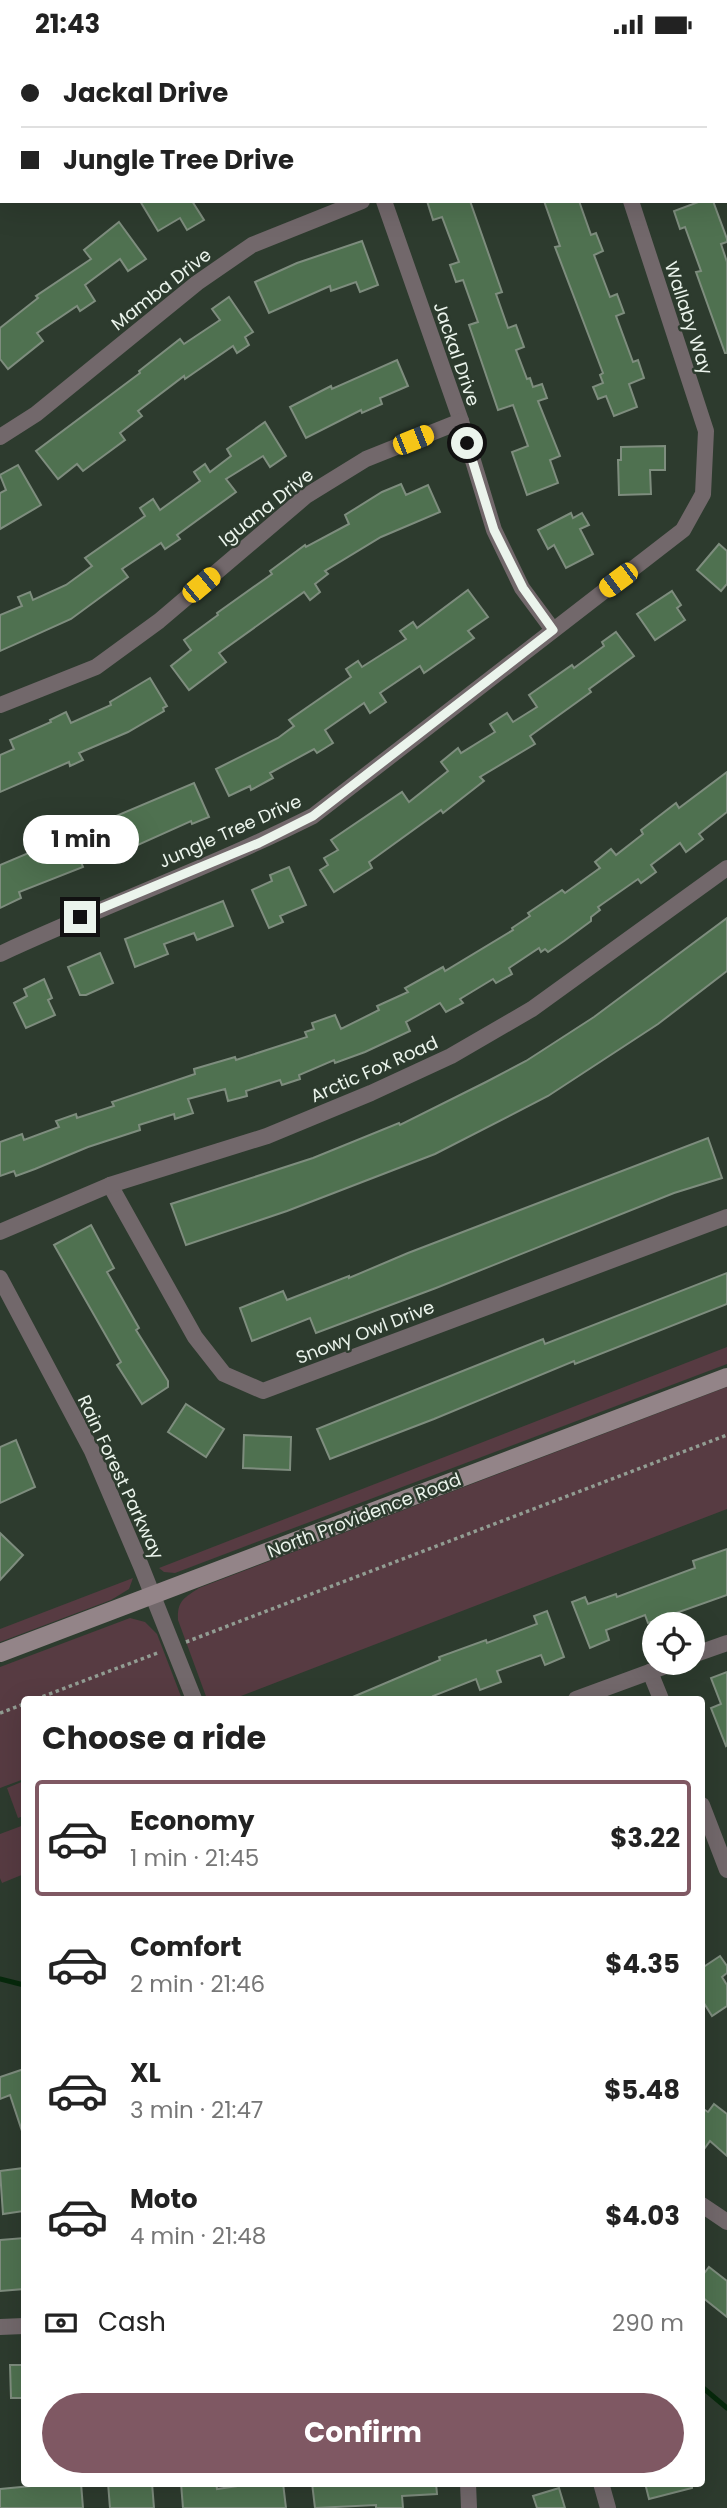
<!DOCTYPE html>
<html lang="en">
<head>
<meta charset="utf-8">
<style>
  :root { --surface:#fff; --page:#f6f6f6; --text:#222; --muted:#767676; --line:#e0e0e0; --accent:#7f5863 }
  body { margin:0; font-family:Poppins,sans-serif; background:var(--page); color:var(--text); height:100vh; display:flex; flex-direction:column; font-size:26px; white-space:nowrap }
  * { box-sizing:border-box; margin:0 }
  p { font-size:23px; color:var(--muted) }
  .icon { flex:none; width:38px; height:38px; fill:none; stroke:currentColor; stroke-width:2; stroke-linecap:round; stroke-linejoin:round }
  .map { position:relative; flex:1; overflow:hidden }
  .panel { position:absolute; left:21px; top:1647px; width:684px; height:791px; display:flex; flex-direction:column; background:var(--surface); border-radius:7px; box-shadow:0 7px 28px #0002 }
  .panel>* { flex:none }
  .guide { position:absolute; left:0px; top:0px; width:728px; height:154px; box-shadow:0 7px 28px #0002; display:grid; align-content:center; height:154px; padding:0 21px; background:var(--surface) }
  .tools { position:absolute; left:642px; top:1563px; display:grid; gap:14px }
  .tools a { display:grid; place-items:center; width:63px; height:63px; border-radius:50%; background:var(--surface); box-shadow:0 7px 28px #0002; font-size:35px }
  .end { position:absolute; width:32px; height:32px; margin:-16px; border:9px solid #ebf4ec; background:#111; box-shadow:0 0 0 4px #111 }
  .from { border-radius:50% }
  .bubble { position:absolute; height:49px; border-radius:24px; background:var(--surface); box-shadow:0 7px 28px #0002; font-size:23px; font-weight:700; line-height:49px; text-align:center }
  .car { position:absolute; width:21px; height:42px; margin:-21px -10px; border-radius:9px; box-shadow:0 0 5px 2px #0007; background:linear-gradient(#f5c518 24%,#345 0 40%,#f5c518 0 76%,#345 0 86%,#f5c518 0) }
  .guide b { display:flex; align-items:center; gap:24px; height:66px; font-size:26px }
  .guide b+b { border-top:2px solid var(--line) }
  .guide i { width:18px; height:18px; background:var(--text) }
  ul { padding:0; list-style:none }
  li { display:flex; align-items:center; gap:21px; height:116px; margin:0 14px 10px; padding:0 7px; border:4px solid transparent; border-radius:7px }
  li div { flex:1 }
  li b { display:block; font-size:26px }
  li em { font-style:normal; font-weight:700 }
  li.selected { border-color:var(--accent) }
  li>.icon { width:63px; height:63px; stroke-width:1.5 }
  h2 { padding:0 21px; font-size:32px; line-height:84px }
  .pay { display:flex; align-items:center; gap:18px; height:77px; padding:0 21px; font-size:26px }
  .pay p { margin-inline-start:auto }
  .primary-button { display:flex; gap:14px; margin-top:auto; padding:14px 21px }
  .primary-button a { flex:1; height:80px; border-radius:42px; background:var(--accent); color:#fff; font-size:28px; font-weight:700; line-height:80px; text-align:center }
  .status { display:flex; justify-content:space-between; align-items:center; height:49px; padding:0 35px; background:var(--surface); direction:ltr }
  .status svg { height:19px; fill:currentColor }
  .map>svg:first-child { display:block }
  .green { fill:#573b42 }
  .lines { fill:none; stroke-linecap:round; stroke-linejoin:round }
  .stream { stroke:#07290c; stroke-width:5 }
  .building { fill:#4f7150; stroke:#7e8d7e; stroke-width:2 }
  .path { stroke:#929d93; stroke-width:3.5; stroke-dasharray:3.5 3.5; stroke-linecap:butt }
  .street { stroke:#72686b; stroke-width:16 }
  .secondary { stroke:#938488; stroke-width:18 }
  .route { stroke:#ebf4ec; stroke-width:9 }
  .labels { text-anchor:middle; dominant-baseline:central; stroke-width:5; stroke-linejoin:round; paint-order:stroke }
  .street-label { font-size:18px; fill:#ebf4ec; stroke:#2d3b2e }
</style>
</head>
<body>
<div class="status"><b>21:43</b><svg viewBox="0 0 49 12"><path d="M0 12V9h3v3zM5 12V6h3v6zM10 12V3h3v9zM15 12V0h3v12zM26 1h20v11H26zM47 4h2v5h-2z"/></svg></div>
<div class="map">
<svg width="727" height="2459" viewBox="0 0 727 2459">
  <rect width="100%" height="100%" fill="#2d3b2e"/>
  <!-- green -->
  <g class="green">
    <polygon points="727,1298 727,1315 175,1524 164,1523 159,1519"/>
    <path d="M 727,1338 L 727,1460 L 233,1650 L 207,1650 L 178,1571 C 177,1552 184,1549 199,1539 Z"/>
    <polygon points="133,1529 129,1540 111,1551 0,1593 0,1580"/>
    <polygon points="130,1569 145,1573 157,1585 182,1650 24,1650 24,1730 0,1739 0,1618"/>
    <polygon points="24,1732 24,1767 18,1769 7,1739"/>
    <polygon points="24,1776 24,1825 2,1834 0,1829 0,1785"/>
  </g>
  <g class="lines">
    <!-- stream -->
    <g class="stream">
      <polyline points="0,1930 24,1936"/>
      <polyline points="702,2338 727,2359"/>
    </g>
  </g>
  <!-- building -->
  <g class="building">
    <polygon points="140,152 192,152 204,171 187,181 180,169 158,182"/>
    <polygon points="427,152 470,152 502,243 496,245 508,279 516,276 524,298 516,301 527,330 530,329 533,338 542,335 547,349 538,352 560,407 550,411 558,434 527,446 512,403 528,397 513,356 498,361 469,276 478,273 463,231 456,233 450,216 459,213 442,168 433,171"/>
    <polygon points="544,152 579,152 591,186 596,184 603,202 594,206 610,248 617,245 624,264 616,267 633,313 638,311 644,329 629,335 637,358 614,367 606,347 598,350 593,338 603,334 600,326 603,324 555,198 560,197"/>
    <polygon points="701,152 713,152 727,190 727,193 721,195 727,213 727,304 725,304 696,223 701,222 685,178 680,180 674,162"/>
    <polygon points="119,173 146,210 128,222 120,210 85,236 95,252 80,262 77,257 37,284 43,292 8,320 0,310 0,279 38,249 36,247 91,210 84,201"/>
    <polygon points="362,192 378,236 360,243 356,233 331,242 330,237 269,264 255,233 297,214"/>
    <polygon points="229,248 253,283 245,288 249,296 237,304 233,297 185,330 184,327 138,362 142,367 120,384 125,391 83,422 77,415 58,430 36,402 140,324 139,322 180,290 184,295 220,271 212,260"/>
    <polygon points="397,311 408,337 380,349 382,355 362,364 361,361 306,389 290,358 331,337 332,340"/>
    <polygon points="265,373 286,407 270,418 263,407 226,430 236,443 177,486 180,490 165,500 161,494 122,520 128,528 71,570 0,602 0,566 22,557 18,548 30,543 33,551 66,536 92,517 85,509 145,467 140,459 153,450 160,461 200,432 194,423 205,415 210,423 231,407 227,400"/>
    <polygon points="665,397 665,421 650,421 651,445 619,446 618,411 621,411 621,398"/>
    <polygon points="18,416 41,456 0,480 0,444 6,441 0,426"/>
    <polygon points="401,435 406,446 428,436 440,463 381,488 325,522 328,525 315,535 320,543 310,551 304,543 219,604 226,613 189,641 171,617 191,601 184,591 218,566 217,564 272,525 270,522 305,496 306,498 349,475 345,466 382,443"/>
    <polygon points="571,464 573,469 582,464 589,476 580,480 593,505 566,519 554,496 548,500 538,481"/>
    <polygon points="719,495 727,502 727,535 721,542 697,521"/>
    <polygon points="468,541 488,568 468,582 474,589 424,624 420,617 380,644 386,653 370,664 364,654 325,681 333,694 317,704 314,700 270,724 273,729 251,741 250,737 229,747 216,720 278,689 294,677 289,671 351,628 346,620 358,612 362,618 406,590 400,582 413,573 417,579"/>
    <polygon points="672,542 681,556 677,559 685,571 655,591 637,565"/>
    <polygon points="616,583 634,607 589,640 591,643 530,687 535,695 480,728 484,732 443,764 441,761 369,813 372,819 334,843 320,821 328,816 324,809 338,801 331,791 402,743 409,753 448,722 441,713 458,699 461,704 495,683 490,675 507,664 513,673 537,658 529,646 572,616 574,619 604,597 602,593"/>
    <polygon points="150,629 167,657 163,659 164,662 128,683 79,704 83,711 70,717 69,713 0,743 0,706 14,700 10,691 51,673 50,671 66,663 71,674 111,656 110,653"/>
    <polygon points="727,723 727,763 699,785 703,790 686,803 680,794 651,816 656,823 641,834 638,830 598,858 600,861 591,868 591,872 564,892 548,903 545,900 541,903 539,899 509,919 512,925 496,934 493,930 460,950 463,954 446,963 440,954 406,973 410,982 365,1003 335,1014 334,1011 299,1026 300,1030 282,1036 280,1031 246,1042 247,1047 228,1052 225,1040 188,1050 193,1064 175,1070 174,1065 139,1076 140,1081 88,1098 35,1120 16,1127 14,1122 0,1127 0,1093 22,1085 24,1091 59,1078 56,1072 76,1065 77,1069 114,1057 112,1053 195,1025 194,1020 235,1008 236,1011 307,988 305,983 314,980 312,974 335,966 341,980 379,961 377,957 408,943 405,939 443,918 445,922 513,881 512,879 530,867 528,864 562,841 565,844 600,819 595,813 611,800 616,806 643,785 641,781 676,754 679,759"/>
    <polygon points="194,734 209,768 192,775 191,772 129,800 127,794 81,813 83,818 19,843 21,849 0,859 0,816"/>
    <polygon points="289,818 306,856 280,867 283,873 269,879 252,841 272,832 270,826"/>
    <polygon points="223,852 233,877 197,891 194,884 164,895 168,905 135,918 125,890"/>
    <polygon points="727,869 727,922 658,975 548,1047 435,1105 287,1162 186,1196 171,1155 313,1109 399,1074 400,1076 486,1033 526,1012 594,968"/>
    <polygon points="100,904 113,934 86,946 80,946 68,918"/>
    <polygon points="44,930 52,949 48,951 55,966 26,979 14,954 27,947 24,940"/>
    <polygon points="708,1089 722,1129 674,1144 436,1239 316,1284 310,1269 252,1292 240,1259 283,1242 287,1251 349,1227 349,1229 408,1204"/>
    <polygon points="91,1176 114,1219 107,1223 139,1279 136,1281 168,1332 168,1338 142,1355 117,1316 121,1313 54,1196"/>
    <polygon points="727,1224 727,1255 575,1315 574,1312 434,1370 330,1410 317,1380 543,1290 545,1295"/>
    <polygon points="186,1355 224,1380 206,1408 168,1383"/>
    <polygon points="244,1386 291,1388 290,1421 243,1419"/>
    <polygon points="16,1391 35,1438 0,1454 0,1398"/>
    <polygon points="0,1484 23,1506 0,1531"/>
    <polygon points="727,1500 727,1546 648,1574 645,1566 606,1581 609,1591 590,1599 572,1553 585,1548 588,1555 616,1545 617,1548 695,1519 693,1512"/>
    <polygon points="547,1562 564,1608 545,1616 541,1606 497,1622 501,1633 480,1641 476,1630 433,1647 434,1650 348,1650 440,1611 439,1608 486,1591 487,1594 537,1575 534,1567"/>
    <polygon points="727,1623 727,1696 726,1697 711,1659 721,1655 711,1629"/>
    <polygon points="720,1907 727,1917 727,1924 722,1928 727,1936 727,1957 712,1967 702,1951 702,1919"/>
    <polygon points="24,2020 24,2081 22,2082 10,2046 0,2050 0,2028"/>
    <polygon points="714,2055 727,2065 727,2107 710,2092 702,2103 702,2059 708,2063"/>
    <polygon points="24,2119 24,2162 3,2165 0,2122"/>
    <polygon points="24,2189 24,2240 0,2242 0,2191"/>
    <polygon points="709,2218 727,2232 727,2268 702,2248 702,2227"/>
    <polygon points="10,2316 24,2316 24,2349 11,2349"/>
    <polygon points="63,2434 81,2434 83,2459 0,2459 0,2440"/>
    <polygon points="108,2434 152,2434 154,2459 110,2459"/>
    <polygon points="181,2434 216,2434 217,2440 258,2434 283,2434 286,2459 183,2459"/>
    <polygon points="312,2434 436,2434 437,2445 402,2447 403,2459 376,2459 376,2456 315,2459"/>
    <polygon points="645,2434 692,2434 692,2439 649,2450"/>
    <polygon points="559,2439 565,2459 537,2459 533,2447"/>
  </g>
  <g class="lines">
    <!-- path -->
    <g class="path">
      <polyline points="186,1593 727,1386"/>
      <polyline points="36,1650 160,1603"/>
      <polyline points="0,1664 24,1655"/>
    </g>
    <!-- street -->
    <g class="street">
      <polyline points="333,0 333,2"/>
      <polyline points="588,0 589,2"/>
      <polyline points="66,2 69,0"/>
      <polyline points="726,24 727,24"/>
      <polyline points="726,40 727,40"/>
      <polyline points="0,41 2,40"/>
      <polyline points="384,152 461,372 494,481 522,539 553,581"/>
      <polyline points="0,388 36,365 197,234 252,196 362,152"/>
      <polyline points="0,656 96,618 159,572 306,447 366,410 461,372"/>
      <path d="M 0,905 C 103,857 211,818 313,767 L 683,481 L 703,445 L 706,382 L 631,152"/>
      <polyline points="110,1136 195,1288 224,1325 263,1342 727,1168"/>
      <polyline points="0,1183 110,1136 267,1087 371,1044 451,1007 532,960 727,819"/>
      <polyline points="0,1229 92,1402 141,1517 194,1650"/>
      <polyline points="693,1606 727,1594"/>
      <polyline points="650,1623 661,1650"/>
      <polyline points="576,1650 674,1614"/>
      <polyline points="702,1756 727,1821"/>
      <polyline points="702,2156 727,2173"/>
      <polyline points="0,2278 24,2277"/>
      <polyline points="468,2434 469,2459"/>
      <polyline points="601,2434 608,2459"/>
    </g>
    <!-- secondary -->
    <polyline class="secondary" points="0,1604 727,1328"/>
  </g>
  <g class="lines">
    <!-- route -->
    <polyline class="route" points="80,868 259,794 313,767 553,581 523,539 494,481 467,394"/>
  </g>
  <g class="labels">
    <!-- street labels -->
    <g class="street-label">
      <text transform="translate(161 240) rotate(-38)">Mamba Drive</text>
      <text transform="translate(689 269) rotate(72)">Wallaby Way</text>
      <text transform="translate(457 305) rotate(71)">Jackal Drive</text>
      <text transform="translate(266 458) rotate(-38)">Iguana Drive</text>
      <text transform="translate(230 782) rotate(-24)">Jungle Tree Drive</text>
      <text transform="translate(374 1020) rotate(-24)">Arctic Fox Road</text>
      <text transform="translate(365 1283) rotate(-21)">Snowy Owl Drive</text>
      <text transform="translate(121 1428) rotate(65)">Rain Forest Parkway</text>
      <text transform="translate(364 1466) rotate(-21)">North Providence Road</text>
    </g>
  </g>
</svg>
<div class="tools">
<a><svg class="icon" aria-label="locate" viewBox="0 0 24 24"><circle cx="12" cy="12" r="6"/><path d="M12 2v4M12 18v4M2 12h4M18 12h4"/></svg></a>
</div>
<i class="end from" style="left:467px;top:394px"></i>
<i class="end" style="left:80px;top:868px"></i>
<div class="bubble" style="left:23px;top:766px;width:116px">1 min</div>
<i class="car" style="left:413px;top:391px;rotate:68deg"></i>
<i class="car" style="left:618px;top:531px;rotate:233deg"></i>
<i class="car" style="left:201px;top:536px;rotate:50deg"></i>
<div class="guide">
<b><i class="from"></i>Jackal Drive</b>
<b><i></i>Jungle Tree Drive</b>
</div>
<section class="panel">
<h2>Choose a ride</h2>
<ul>
<li class="selected"><svg class="icon" aria-label="car" viewBox="0 0 24 24"><path d="M5 17H2v-5l4-1 3-4h7l3 4 3 1v5h-3M9 17h6M6 11h13"/><circle cx="7" cy="17" r="2"/><circle cx="17" cy="17" r="2"/></svg><div><b>Economy</b><p>1 min · 21:45</p></div><em>$3.22</em></li>
<li><svg class="icon" aria-label="car" viewBox="0 0 24 24"><path d="M5 17H2v-5l4-1 3-4h7l3 4 3 1v5h-3M9 17h6M6 11h13"/><circle cx="7" cy="17" r="2"/><circle cx="17" cy="17" r="2"/></svg><div><b>Comfort</b><p>2 min · 21:46</p></div><em>$4.35</em></li>
<li><svg class="icon" aria-label="car" viewBox="0 0 24 24"><path d="M5 17H2v-5l4-1 3-4h7l3 4 3 1v5h-3M9 17h6M6 11h13"/><circle cx="7" cy="17" r="2"/><circle cx="17" cy="17" r="2"/></svg><div><b>XL</b><p>3 min · 21:47</p></div><em>$5.48</em></li>
<li><svg class="icon" aria-label="car" viewBox="0 0 24 24"><path d="M5 17H2v-5l4-1 3-4h7l3 4 3 1v5h-3M9 17h6M6 11h13"/><circle cx="7" cy="17" r="2"/><circle cx="17" cy="17" r="2"/></svg><div><b>Moto</b><p>4 min · 21:48</p></div><em>$4.03</em></li>
</ul>
<div class="pay"><svg class="icon" aria-label="cash" viewBox="0 0 24 24"><path d="M3 7h18v10H3z"/><circle cx="12" cy="12" r="2"/></svg>Cash<p>290 m</p></div>
<div class="primary-button"><a>Confirm</a></div>
</section>
</div>
</body>
</html>
